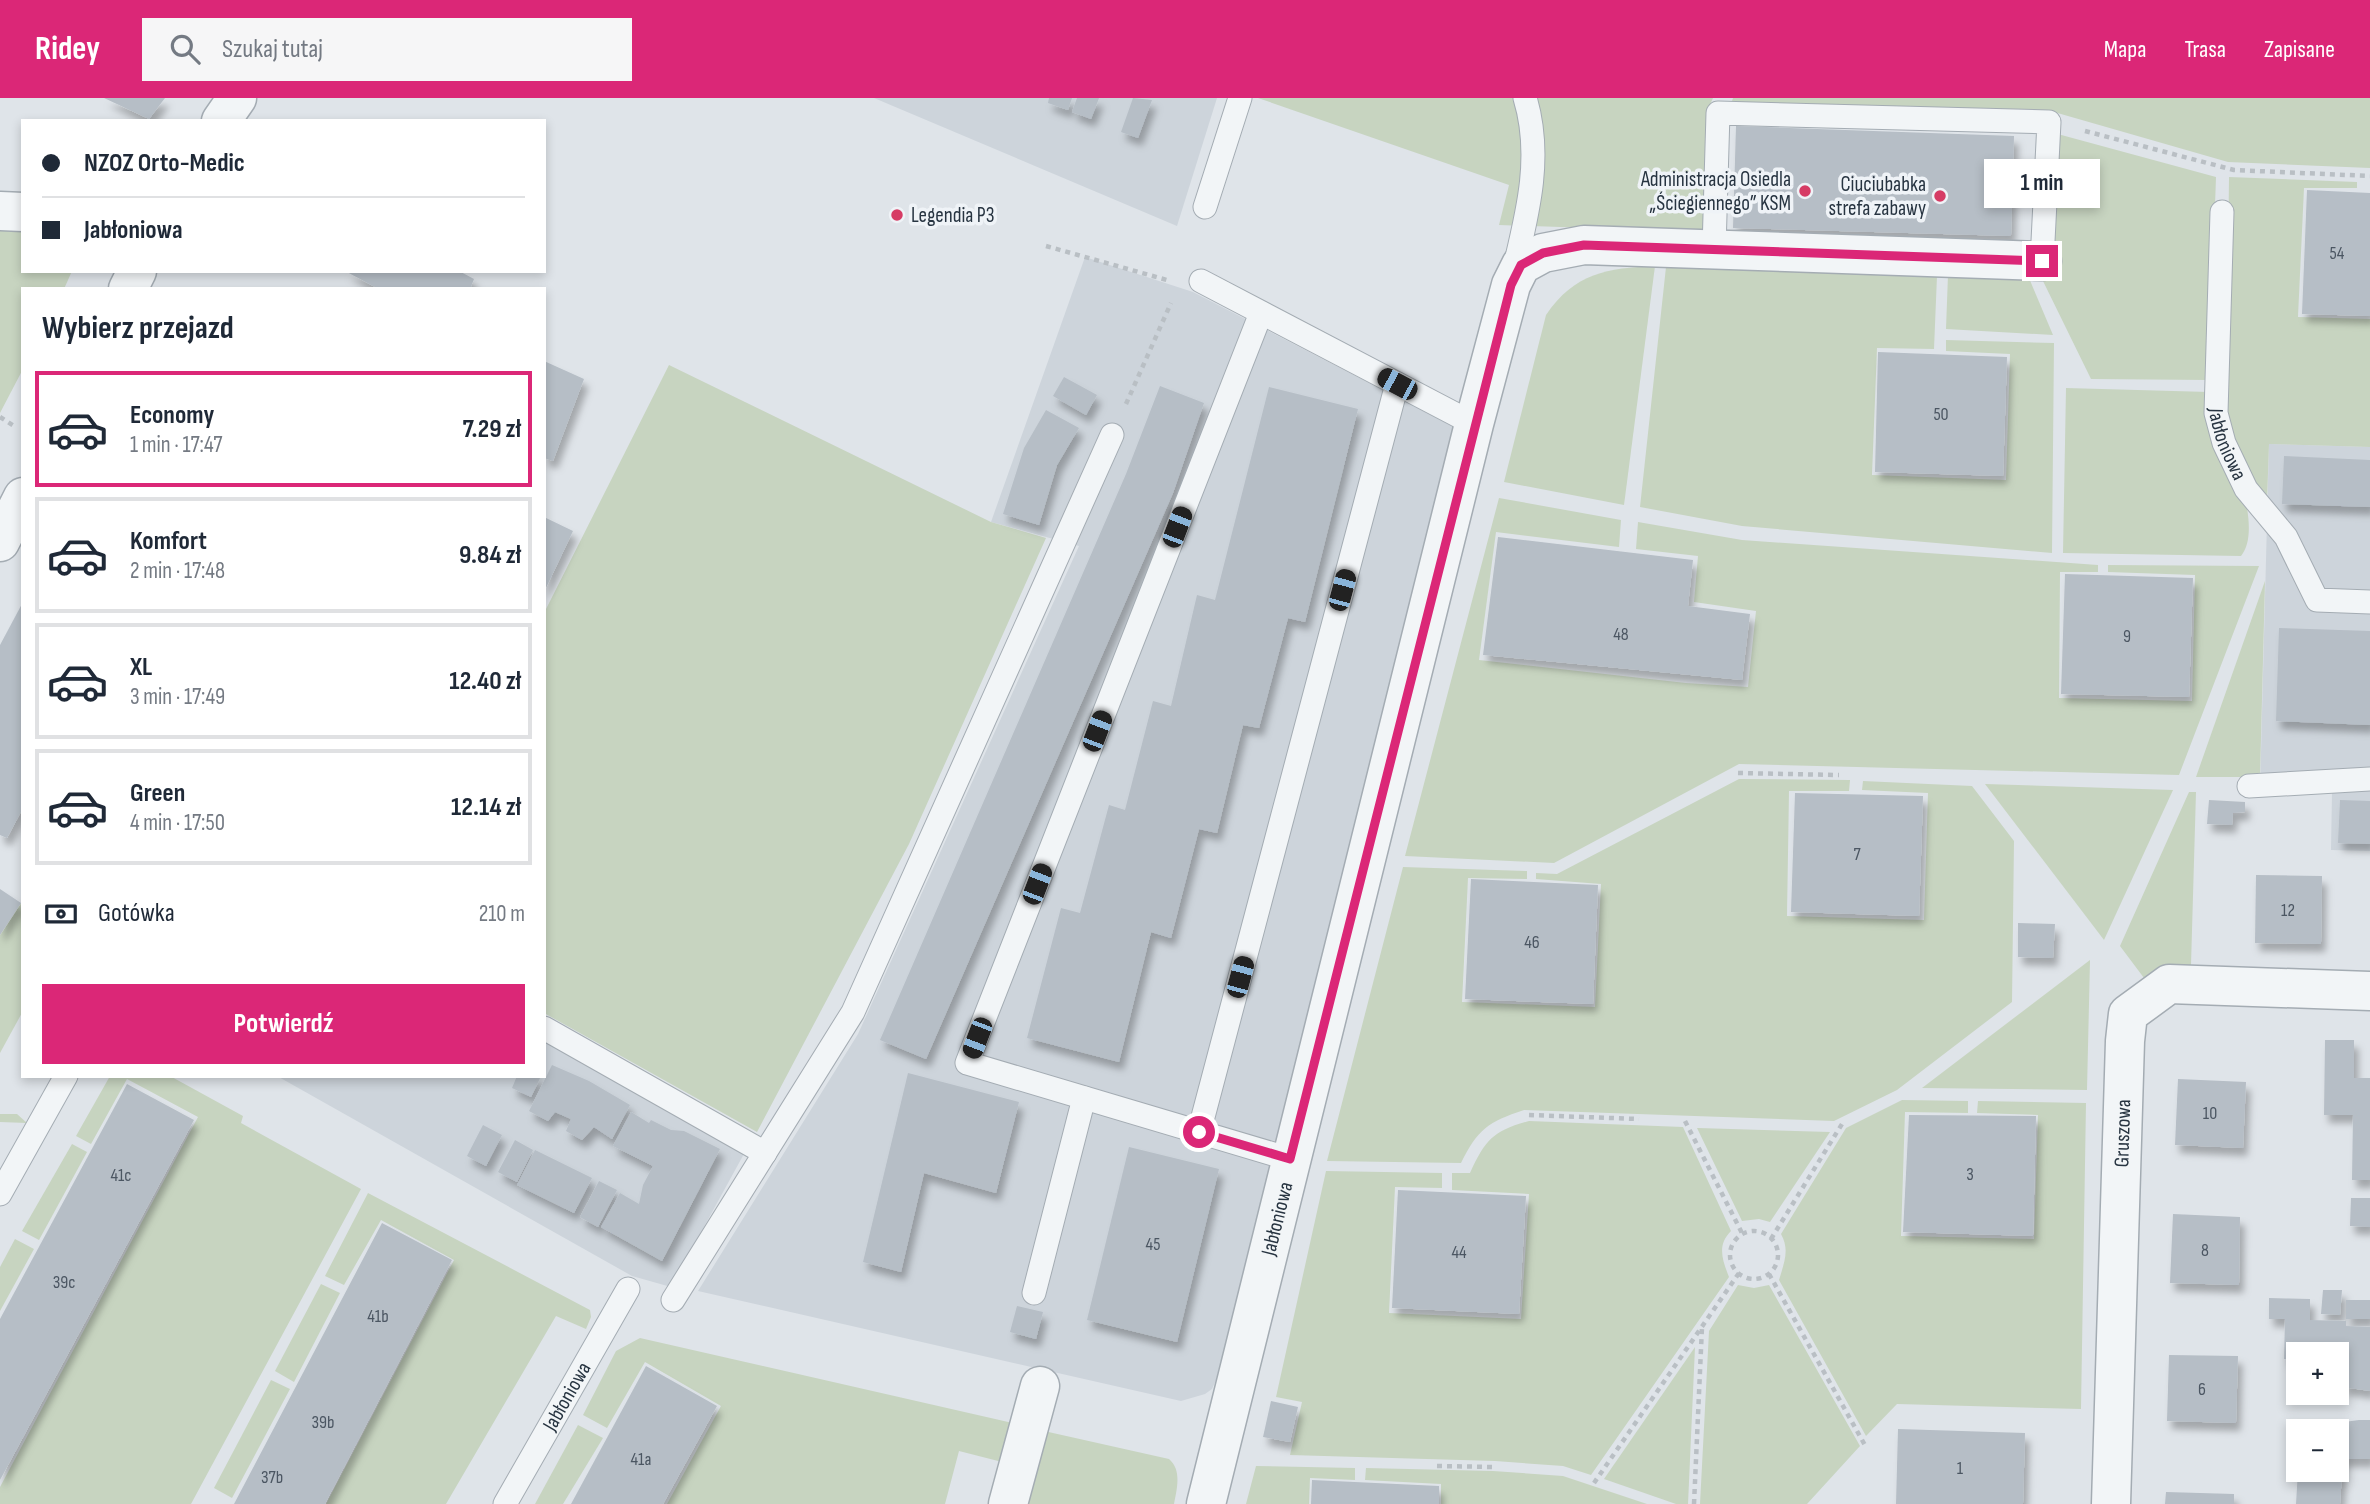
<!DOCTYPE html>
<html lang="pl">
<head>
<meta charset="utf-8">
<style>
  :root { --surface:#fff; --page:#f6f6f7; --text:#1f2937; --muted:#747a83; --line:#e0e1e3; --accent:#db2777 }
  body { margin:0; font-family:"Sofia Sans Condensed",sans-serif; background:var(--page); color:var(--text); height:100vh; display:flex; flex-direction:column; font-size:26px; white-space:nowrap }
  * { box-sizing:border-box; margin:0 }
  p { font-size:23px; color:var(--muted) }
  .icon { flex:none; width:38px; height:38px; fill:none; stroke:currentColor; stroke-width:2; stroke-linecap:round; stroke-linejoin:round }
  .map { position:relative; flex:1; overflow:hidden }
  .drawer { position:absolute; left:21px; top:189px; width:525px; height:791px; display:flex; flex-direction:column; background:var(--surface); border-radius:0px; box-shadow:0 4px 10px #0003 }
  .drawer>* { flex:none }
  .hud { position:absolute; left:21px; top:21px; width:525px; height:154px; border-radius:0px; box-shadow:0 4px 10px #0003; display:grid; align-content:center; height:154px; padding:0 21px; background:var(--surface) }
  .controls { position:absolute; left:2286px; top:1244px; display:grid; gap:14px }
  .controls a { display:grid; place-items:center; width:63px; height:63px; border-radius:0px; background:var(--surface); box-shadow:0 4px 10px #0003; font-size:35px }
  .end { position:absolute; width:32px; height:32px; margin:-16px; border:9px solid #db2777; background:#fff; box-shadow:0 0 0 4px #fff }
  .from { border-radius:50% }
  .bubble { position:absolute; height:49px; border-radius:0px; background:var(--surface); box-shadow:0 4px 10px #0003; font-size:23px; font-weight:700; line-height:49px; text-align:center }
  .car { position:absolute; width:21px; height:42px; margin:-21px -10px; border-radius:9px; box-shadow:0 0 5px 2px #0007; background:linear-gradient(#222 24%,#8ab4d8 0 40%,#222 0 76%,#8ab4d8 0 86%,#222 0) }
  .hud b { display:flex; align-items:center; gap:24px; height:66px; font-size:26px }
  .hud b+b { border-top:2px solid var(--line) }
  .hud i { width:18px; height:18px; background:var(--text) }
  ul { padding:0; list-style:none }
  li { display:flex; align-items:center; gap:21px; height:116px; margin:0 14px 10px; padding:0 7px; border:4px solid var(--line); border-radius:0px }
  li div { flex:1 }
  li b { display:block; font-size:26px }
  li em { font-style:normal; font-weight:700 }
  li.selected { border-color:var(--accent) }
  li>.icon { width:63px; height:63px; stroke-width:1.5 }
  h2 { padding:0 21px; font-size:32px; line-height:84px }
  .pay { display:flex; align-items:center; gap:18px; height:77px; padding:0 21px; font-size:26px }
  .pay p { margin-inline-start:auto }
  .action { display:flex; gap:14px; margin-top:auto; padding:14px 21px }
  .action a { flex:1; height:80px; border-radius:0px; background:var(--accent); color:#fff; font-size:28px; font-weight:700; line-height:80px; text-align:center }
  header { display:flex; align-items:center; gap:42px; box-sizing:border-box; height:98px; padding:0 35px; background:var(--accent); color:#fff }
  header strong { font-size:33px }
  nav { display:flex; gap:38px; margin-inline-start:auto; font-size:24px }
  .search { width:490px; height:63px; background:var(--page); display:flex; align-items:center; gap:18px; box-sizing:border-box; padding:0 24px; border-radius:0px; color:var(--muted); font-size:26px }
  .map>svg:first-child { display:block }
  .built { fill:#cdd4db }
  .green { fill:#c7d4c0 }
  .building { fill:#b6bec6; filter:url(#shadow) }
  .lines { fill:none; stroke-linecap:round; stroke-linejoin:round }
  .service-casing { stroke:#a4acb3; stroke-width:25 }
  .minor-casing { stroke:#a4acb3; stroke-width:41 }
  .tertiary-casing { stroke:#a4acb3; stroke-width:41 }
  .path { stroke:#b9bfc4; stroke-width:4.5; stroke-dasharray:5 5; stroke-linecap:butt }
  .service { stroke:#f2f5f7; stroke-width:23 }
  .minor { stroke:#f2f5f7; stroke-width:38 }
  .tertiary { stroke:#f2f5f7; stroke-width:38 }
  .route { stroke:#db2777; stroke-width:9 }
  .poi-dot { fill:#d63c65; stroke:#eff3f7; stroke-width:2.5 }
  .labels { text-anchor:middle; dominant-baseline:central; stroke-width:7; stroke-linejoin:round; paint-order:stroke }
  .number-label { font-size:18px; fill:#4b5662 }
  .poi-label { font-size:21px; fill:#273441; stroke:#eff3f7; text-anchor:end }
  .street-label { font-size:21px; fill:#273441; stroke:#eff3f7 }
</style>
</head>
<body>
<header>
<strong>Ridey</strong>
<div class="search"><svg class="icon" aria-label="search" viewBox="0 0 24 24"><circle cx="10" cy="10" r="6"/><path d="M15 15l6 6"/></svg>Szukaj tutaj</div>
<nav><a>Mapa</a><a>Trasa</a><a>Zapisane</a></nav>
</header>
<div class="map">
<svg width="2370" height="1406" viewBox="0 0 2370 1406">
  <defs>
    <filter id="shadow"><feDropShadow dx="4.5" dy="8" stdDeviation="3.5" flood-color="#0004"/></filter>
  </defs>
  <rect width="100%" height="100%" fill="#dfe4e9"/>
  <!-- built -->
  <g class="built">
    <polygon points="874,0 1217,0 1177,128"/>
    <polygon points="1085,159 1193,194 1460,332 1216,1282 1212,1291 1205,1296 1181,1303 698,1193 858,936 1079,448 991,424"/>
    <polygon points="2269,346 2370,349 2370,753 2331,752 2332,695 2260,694"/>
    <polygon points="544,941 745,1054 671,1189 632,1178 277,978 544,978"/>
  </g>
  <!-- green -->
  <g class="green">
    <polygon points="1258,0 1713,0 1709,9 1707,134 1499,127 1509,87"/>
    <polygon points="1733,0 2370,0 2370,70 2228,64 2054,14 1730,9"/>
    <polygon points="2054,35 2216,79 2209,282 2091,281 2042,181 2047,181 2048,176"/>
    <polygon points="2229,79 2357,84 2357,90 2304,90 2298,219 2370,221 2370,349 2269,346 2267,404 2250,381 2226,332"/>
    <polygon points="0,128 23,129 23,173 72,173 64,191 23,191 23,271 0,315"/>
    <path d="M 1655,168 L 1624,407 L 1504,384 L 1546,217 C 1574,175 1608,170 1655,168 Z"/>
    <polygon points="1666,169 1937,178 1934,251 1877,250 1872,377 2006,382 2010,256 1946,253 1946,242 2054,245 2052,455 1742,428 1640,409"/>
    <polygon points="1948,177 2029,180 2053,237 1946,231"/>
    <polygon points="669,267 991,424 1046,440 909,746 757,1034 544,915 544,515"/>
    <path d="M 2066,290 L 2209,294 C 2221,329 2267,427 2241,458 L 2063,455 Z"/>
    <polygon points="1499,400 1621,422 1619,449 1496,434 1479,562 1686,585 1748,589 1756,513 1694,504 1698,458 1636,451 1638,424 1742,442 2098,467 2098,474 2060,474 2059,600 2192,603 2195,477 2108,474 2108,467 2259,468 2179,677 1739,666 1554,765 1405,758"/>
    <polygon points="2265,483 2260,679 2196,679"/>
    <path d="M 1739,681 L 1850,682 L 1849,693 L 1789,693 L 1787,818 L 1924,822 L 1928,695 L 1862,692 L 1863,683 L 1972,688 L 2014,743 L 2012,904 L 1897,992 L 1834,1023 L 1524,1012 C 1488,1024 1478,1031 1461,1065 L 1327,1063 L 1403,769 L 1527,773 L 1527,781 L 1468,780 L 1462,904 L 1595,909 L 1601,786 L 1536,781 L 1536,775 L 1557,776 Z"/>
    <polygon points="1985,686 2173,692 2104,842"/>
    <polygon points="2189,694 2196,694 2191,867 2171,867 2147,884 2120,848"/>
    <polygon points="21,805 23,913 0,955 0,837"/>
    <polygon points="2090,862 2087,992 1922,990"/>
    <polygon points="110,978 170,978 243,1018 241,1025 361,1091 191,1406 0,1406 0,1389 198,1019 127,981 91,1046 76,1038"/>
    <path d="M 1902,1002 L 1968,1003 L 1968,1015 L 1905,1014 L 1901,1138 L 2034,1141 L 2038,1017 L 1977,1015 L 1978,1003 L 2086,1005 L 2081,1311 L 1897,1306 L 1866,1338 L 1779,1182 C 1784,1165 1790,1152 1781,1136 L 1846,1030 Z"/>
    <polygon points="0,1016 17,1016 27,1025 0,1024"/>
    <path d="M 1529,1023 L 1683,1029 L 1731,1133 C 1717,1147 1722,1161 1729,1179 L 1591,1377 L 1563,1368 L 1495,1363 L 1290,1357 L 1302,1304 L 1276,1299 L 1326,1073 L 1442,1075 L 1442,1090 L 1395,1089 L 1389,1215 L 1521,1221 L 1529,1096 L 1452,1092 L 1452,1075 L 1470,1075 C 1486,1041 1493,1033 1529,1023 Z"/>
    <polygon points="1697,1030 1698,1030 1830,1034 1770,1124 1759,1121 1742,1123"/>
    <polygon points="72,1046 87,1054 39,1142 22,1133"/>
    <polygon points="368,1095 590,1212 591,1219 586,1231 556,1218 446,1406 326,1406 454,1162 381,1122 344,1187 325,1178"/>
    <polygon points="15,1141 34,1151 0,1213 0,1169"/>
    <polygon points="321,1186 340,1195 294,1284 275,1273"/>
    <polygon points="1738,1187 1754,1190 1769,1187 1860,1348 1807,1406 1700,1406 1709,1233"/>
    <polygon points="640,1240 1017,1326 1006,1365 959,1353 945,1406 667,1406 721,1308 645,1264 607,1330 583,1317 616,1253"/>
    <polygon points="1695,1249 1688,1406 1676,1406 1604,1381"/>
    <polygon points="271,1282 290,1291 232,1400 214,1390"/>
    <polygon points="578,1327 603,1340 563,1406 535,1406"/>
    <path d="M 1044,1333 L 1169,1361 C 1182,1372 1177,1391 1174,1406 L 1024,1406 Z"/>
    <polygon points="1256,1368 1355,1370 1355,1382 1310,1380 1309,1406 1246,1406"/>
    <polygon points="1366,1370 1493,1373 1563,1378 1647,1406 1441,1406 1441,1386 1365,1382"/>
  </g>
  <!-- building -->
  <g class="building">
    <polygon points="104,0 165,0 149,21"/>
    <polygon points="1049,0 1072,0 1068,12 1048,5"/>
    <polygon points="1077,0 1099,0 1091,21 1072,14"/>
    <polygon points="1133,0 1152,2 1138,40 1121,34"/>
    <polygon points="1736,28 2014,38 2011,138 1733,130"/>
    <polygon points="2307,92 2370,95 2370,218 2302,216"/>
    <polygon points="345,173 459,173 474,181 470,191 379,191"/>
    <polygon points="1878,254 2007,259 2003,378 1875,374"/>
    <polygon points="544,263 584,281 553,363 544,360"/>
    <polygon points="1064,279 1097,297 1086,317 1053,298"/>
    <polygon points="1160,288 1204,305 1173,395 926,961 880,942 1126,376"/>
    <polygon points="1269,289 1358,311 1305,524 1288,520 1259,630 1243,627 1217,735 1199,731 1171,840 1151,834 1119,964 1027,940 1061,810 1080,815 1109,707 1125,712 1153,603 1171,608 1197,497 1215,502"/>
    <polygon points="1046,312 1079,330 1057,367 1039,427 1003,416 1024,350"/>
    <polygon points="2284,358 2370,362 2370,409 2282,406"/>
    <polygon points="544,419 573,433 544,494"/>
    <polygon points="1498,439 1693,462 1688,508 1750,516 1742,582 1483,557"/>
    <polygon points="2065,476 2193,480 2189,599 2061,596"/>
    <polygon points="23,504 23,710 7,740 0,737 0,547"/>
    <polygon points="2279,530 2370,533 2370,627 2276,623"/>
    <polygon points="1795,695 1923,698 1919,818 1791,814"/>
    <polygon points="2209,702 2245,704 2245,714 2233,715 2232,727 2207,726"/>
    <polygon points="2340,702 2370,703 2370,746 2338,745"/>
    <polygon points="2256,777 2322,778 2321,846 2255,845"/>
    <polygon points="1471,781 1598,787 1593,906 1465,901"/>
    <polygon points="0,791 21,805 0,837"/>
    <polygon points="2018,825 2055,826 2053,860 2018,859"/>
    <polygon points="2325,942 2354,942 2354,980 2370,980 2370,1082 2352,1082 2353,1017 2324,1017"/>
    <polygon points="552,967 589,983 630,1007 612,1041 594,1029 582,1042 566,1033 571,1021 555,1014 548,1023 529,1013"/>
    <polygon points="908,975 1019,1004 996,1095 924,1075 901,1174 863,1164"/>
    <polygon points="517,978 541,978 531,999 512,990"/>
    <polygon points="2178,981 2246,984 2243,1050 2175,1047"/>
    <polygon points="127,986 194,1022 0,1382 0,1221"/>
    <polygon points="631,1014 649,1025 651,1022 671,1032 684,1033 720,1051 662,1163 601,1129 620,1095 639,1106 643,1087 653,1068 613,1048"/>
    <polygon points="1909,1017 2036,1018 2033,1138 1903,1134"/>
    <polygon points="483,1027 502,1037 486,1068 467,1058"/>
    <polygon points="515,1042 533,1052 517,1084 498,1074"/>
    <polygon points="1129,1049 1219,1071 1177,1244 1087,1222"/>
    <polygon points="535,1052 592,1080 574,1115 517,1087"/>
    <polygon points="599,1083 617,1092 598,1129 580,1119"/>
    <polygon points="1398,1092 1526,1098 1519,1216 1392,1210"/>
    <polygon points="2351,1100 2370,1100 2370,1129 2350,1128"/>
    <polygon points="2173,1116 2240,1119 2239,1187 2170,1185"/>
    <polygon points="382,1125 452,1162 329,1398 325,1406 234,1406"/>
    <polygon points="2323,1192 2342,1192 2340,1217 2321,1216"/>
    <polygon points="2269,1200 2310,1201 2310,1222 2346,1223 2346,1228 2370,1229 2370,1293 2343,1289 2345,1262 2336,1261 2336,1256 2298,1256 2298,1261 2284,1261 2285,1221 2269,1221"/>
    <rect x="2346" y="1202" width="24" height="19"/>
    <polygon points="1017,1208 1043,1214 1036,1241 1010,1234"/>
    <polygon points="2169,1257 2238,1258 2236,1325 2167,1323"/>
    <polygon points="646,1268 717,1308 663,1406 571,1406"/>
    <polygon points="1271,1303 1298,1309 1290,1344 1263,1339"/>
    <polygon points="2359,1322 2370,1322 2370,1361 2343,1361 2340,1406 2296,1406 2298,1372 2336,1372 2336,1343 2343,1343 2344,1324"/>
    <polygon points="1898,1331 2025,1335 2023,1406 1896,1406"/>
    <polygon points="1312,1382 1439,1388 1439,1406 1311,1406"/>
    <polygon points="2166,1394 2234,1396 2234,1406 2165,1406"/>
  </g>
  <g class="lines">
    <!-- service casing -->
    <g class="service-casing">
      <g id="service">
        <polyline points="1205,109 1240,0"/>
        <path id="s1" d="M 2222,114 L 2216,315 L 2224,345 L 2246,391 L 2286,439 L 2317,502 L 2370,504"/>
        <polyline points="1714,151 1718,15 2049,24 2042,163"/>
        <path d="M 1513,176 C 1527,118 1543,59 1525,0"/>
        <polyline points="1201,183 1474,326"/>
        <polyline points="1261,215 967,965 1290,1061"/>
        <polyline points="2249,688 2370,681"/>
        <polyline points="544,930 765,1055"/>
        <polyline points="1199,1034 1397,286"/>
        <polyline points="0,1096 66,978"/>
        <polyline points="1034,1195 1084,1000"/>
        <polyline points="673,1202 853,914 1112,337"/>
        <path id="s2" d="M 505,1406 L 628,1191"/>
      </g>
    </g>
    <!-- minor casing -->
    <g class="minor-casing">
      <g id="minor">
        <polyline points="0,113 23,114"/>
        <polyline points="1008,1406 1040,1288"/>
        <path id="s3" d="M 1206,1406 L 1474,326 L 1511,187 L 1521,167 L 1543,155 L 1584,147 L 2042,163"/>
        <path id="s4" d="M 2111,1406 L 2125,943 L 2128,916 L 2169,886 L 2370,893"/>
      </g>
    </g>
    <!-- tertiary casing -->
    <g class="tertiary-casing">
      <g id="tertiary">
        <polyline points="221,23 237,0"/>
        <polyline points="128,191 137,173"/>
        <polyline points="0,444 23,399"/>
      </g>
    </g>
    <!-- path -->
    <g class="path">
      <polyline points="2085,33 2234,72 2370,78"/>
      <polyline points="1046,148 1167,182"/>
      <polyline points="1126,306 1171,205"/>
      <polyline points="0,319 14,328"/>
      <polyline points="1738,675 1839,677"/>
      <polyline points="1529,1017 1639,1021"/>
      <polyline points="1685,1023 1743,1137"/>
      <circle cx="1754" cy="1157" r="24"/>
      <polyline points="1771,1141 1842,1026"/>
      <polyline points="1769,1176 1866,1349"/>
      <polyline points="1437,1368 1494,1369"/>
      <polyline points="1594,1385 1739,1175"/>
      <polyline points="1694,1406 1702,1229"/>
    </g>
    <!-- service -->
    <use href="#service" class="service"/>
    <!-- minor -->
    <use href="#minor" class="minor"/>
    <!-- tertiary -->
    <use href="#tertiary" class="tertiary"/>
  </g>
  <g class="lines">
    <!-- route -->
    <polyline class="route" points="1199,1034 1290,1061 1511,187 1521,167 1543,155 1584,147 2042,163"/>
  </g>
  <!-- markers -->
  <g class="poi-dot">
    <circle cx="1805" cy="93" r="7"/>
    <circle cx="1940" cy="98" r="7"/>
    <circle cx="897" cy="117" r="7"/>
  </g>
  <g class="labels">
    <!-- number labels -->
    <g class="number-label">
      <text x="2337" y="155">54</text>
      <text x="1941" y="316">50</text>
      <text x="1621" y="536">48</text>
      <text x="2127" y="538">9</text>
      <text x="1857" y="756">7</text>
      <text x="2288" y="812">12</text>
      <text x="1532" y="844">46</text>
      <text x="2210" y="1015">10</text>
      <text x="1970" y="1076">3</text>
      <text x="121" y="1077">41c</text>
      <text x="1153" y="1146">45</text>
      <text x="2205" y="1152">8</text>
      <text x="1459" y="1154">44</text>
      <text x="64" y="1184">39c</text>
      <text x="378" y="1218">41b</text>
      <text x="2202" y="1291">6</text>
      <text x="323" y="1324">39b</text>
      <text x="641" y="1361">41a</text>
      <text x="1960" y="1370">1</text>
      <text x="272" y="1379">37b</text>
    </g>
    <!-- poi labels -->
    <g class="poi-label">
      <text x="1791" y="81">Administracja Osiedla<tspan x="1791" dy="24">„Ściegiennego” KSM</tspan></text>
      <text x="1926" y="86">Ciuciubabka<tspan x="1926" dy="24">strefa zabawy</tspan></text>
      <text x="911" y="117" text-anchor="start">Legendia P3</text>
    </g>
    <!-- street labels -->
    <g class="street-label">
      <text stroke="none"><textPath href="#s1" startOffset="234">Jabłoniowa</textPath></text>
      <text stroke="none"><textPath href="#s4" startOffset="371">Gruszowa</textPath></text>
      <text stroke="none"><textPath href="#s3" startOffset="294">Jabłoniowa</textPath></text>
      <text stroke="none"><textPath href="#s2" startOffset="124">Jabłoniowa</textPath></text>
    </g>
  </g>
</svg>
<div class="controls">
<a>+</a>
<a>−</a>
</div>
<i class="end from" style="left:1199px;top:1034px"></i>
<i class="end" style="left:2042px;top:163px"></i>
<div class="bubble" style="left:1984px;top:61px;width:116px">1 min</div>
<i class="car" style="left:1397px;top:286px;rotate:298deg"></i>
<i class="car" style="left:1177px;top:429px;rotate:21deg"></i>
<i class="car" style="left:1342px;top:492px;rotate:15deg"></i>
<i class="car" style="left:1097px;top:633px;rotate:21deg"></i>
<i class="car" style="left:1037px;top:786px;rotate:21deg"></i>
<i class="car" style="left:1240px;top:879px;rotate:15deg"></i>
<i class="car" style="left:977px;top:940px;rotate:201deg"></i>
<div class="hud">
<b><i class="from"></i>NZOZ Orto-Medic</b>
<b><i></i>Jabłoniowa</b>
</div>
<section class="drawer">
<h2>Wybierz przejazd</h2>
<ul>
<li class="selected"><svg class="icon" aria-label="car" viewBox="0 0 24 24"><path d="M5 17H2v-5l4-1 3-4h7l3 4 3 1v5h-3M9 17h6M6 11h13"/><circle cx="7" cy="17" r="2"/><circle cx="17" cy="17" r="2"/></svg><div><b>Economy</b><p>1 min · 17:47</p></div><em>7.29 zł</em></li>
<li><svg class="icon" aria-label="car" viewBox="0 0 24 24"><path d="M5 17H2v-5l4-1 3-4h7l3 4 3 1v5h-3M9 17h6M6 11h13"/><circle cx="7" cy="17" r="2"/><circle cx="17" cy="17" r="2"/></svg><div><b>Komfort</b><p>2 min · 17:48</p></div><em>9.84 zł</em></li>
<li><svg class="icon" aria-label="car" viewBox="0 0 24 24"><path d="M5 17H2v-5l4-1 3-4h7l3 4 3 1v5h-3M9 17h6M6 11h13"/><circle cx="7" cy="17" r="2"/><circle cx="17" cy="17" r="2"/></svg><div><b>XL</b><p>3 min · 17:49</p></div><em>12.40 zł</em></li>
<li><svg class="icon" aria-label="car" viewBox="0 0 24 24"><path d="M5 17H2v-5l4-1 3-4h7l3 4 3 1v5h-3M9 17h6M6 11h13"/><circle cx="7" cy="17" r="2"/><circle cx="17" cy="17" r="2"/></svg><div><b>Green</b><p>4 min · 17:50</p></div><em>12.14 zł</em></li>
</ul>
<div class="pay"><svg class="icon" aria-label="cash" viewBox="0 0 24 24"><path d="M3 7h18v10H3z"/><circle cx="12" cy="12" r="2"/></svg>Gotówka<p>210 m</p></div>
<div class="action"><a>Potwierdź</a></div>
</section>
</div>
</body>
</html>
